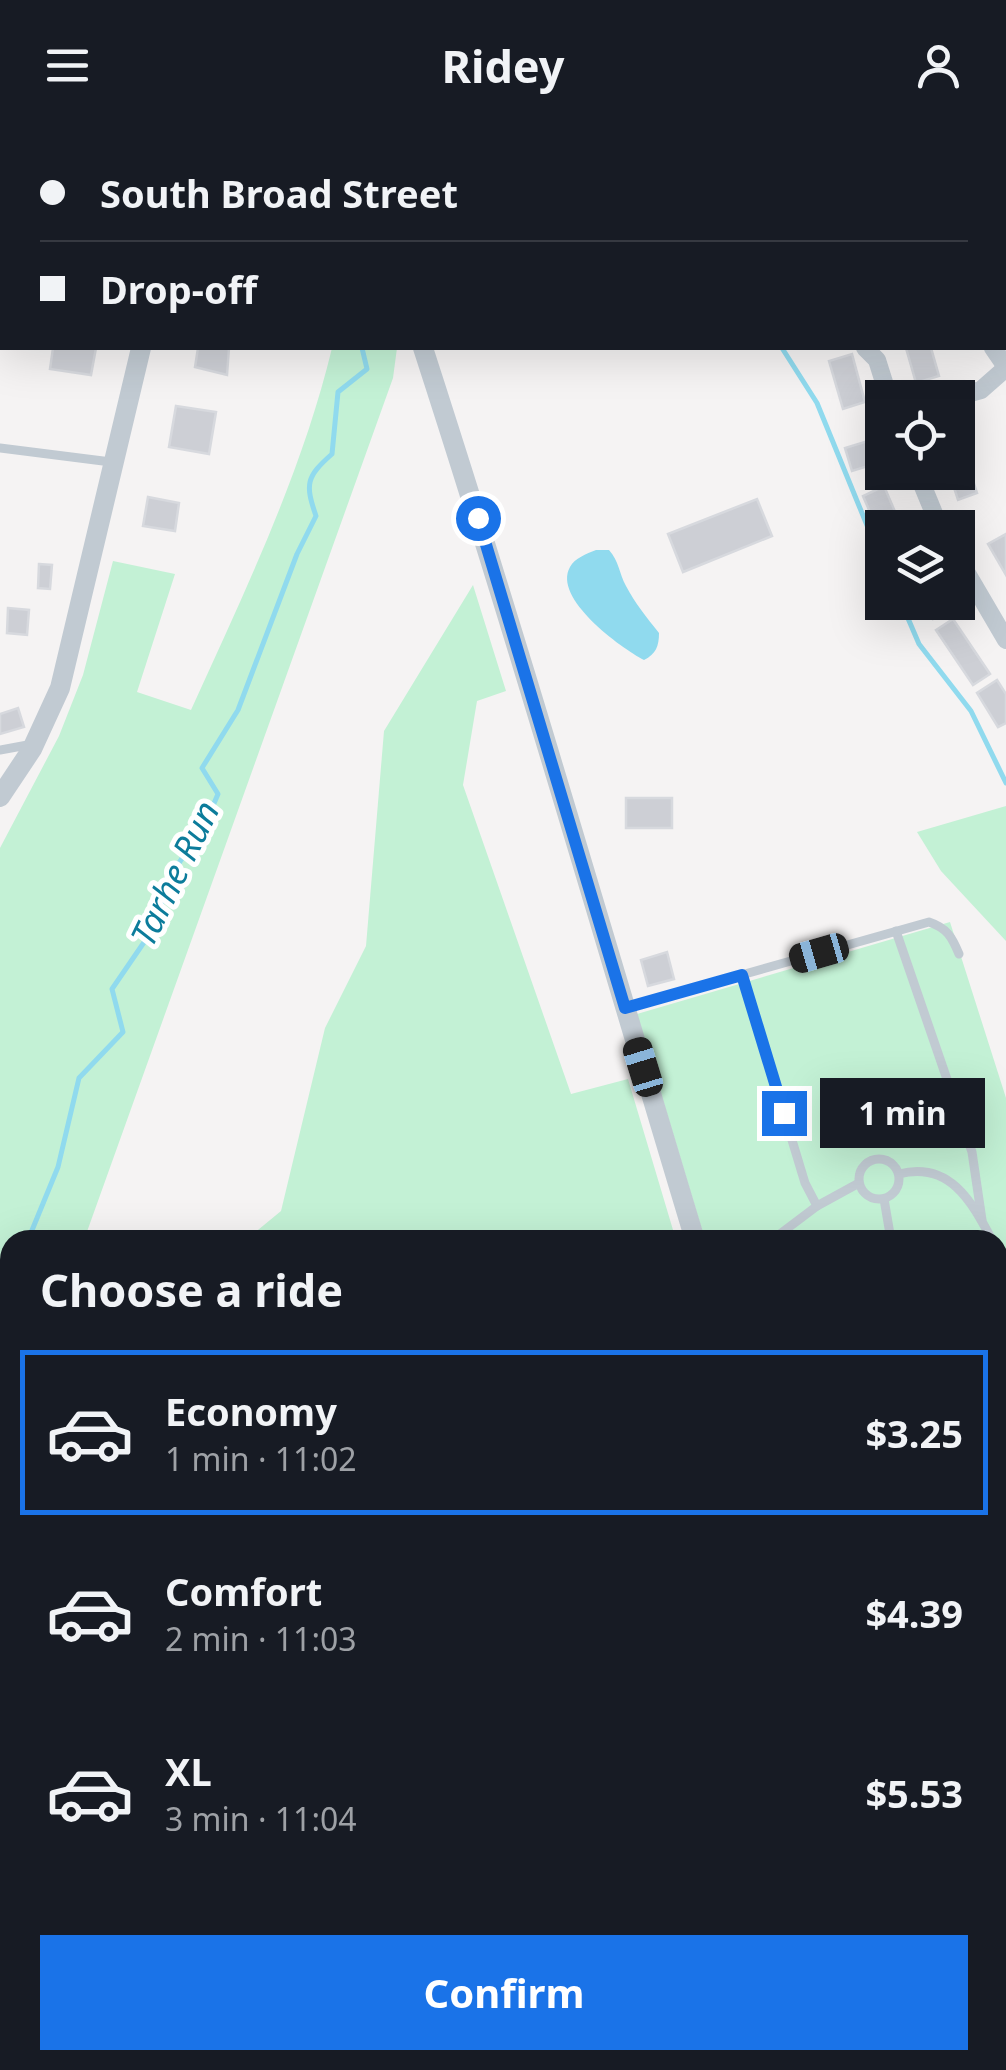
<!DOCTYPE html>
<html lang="en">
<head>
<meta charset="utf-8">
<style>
  :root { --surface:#171b24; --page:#242831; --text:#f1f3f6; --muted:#9ea1a6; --line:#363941; --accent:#1a73e8 }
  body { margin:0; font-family:"Noto Sans",sans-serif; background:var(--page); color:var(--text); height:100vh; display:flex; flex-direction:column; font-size:38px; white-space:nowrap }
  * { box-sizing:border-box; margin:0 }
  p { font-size:32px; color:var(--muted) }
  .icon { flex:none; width:55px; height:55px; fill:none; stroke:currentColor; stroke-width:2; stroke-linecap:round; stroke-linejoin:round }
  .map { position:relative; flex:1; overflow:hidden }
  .side { position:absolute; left:0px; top:1100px; width:1008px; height:840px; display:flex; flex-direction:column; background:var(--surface); border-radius:30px 30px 0 0; box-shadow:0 10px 40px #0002 }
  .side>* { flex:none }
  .banner { position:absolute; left:0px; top:0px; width:1008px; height:220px; box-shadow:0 10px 40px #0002; display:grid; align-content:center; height:220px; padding:0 40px; background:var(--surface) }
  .tools { position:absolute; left:865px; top:250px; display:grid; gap:20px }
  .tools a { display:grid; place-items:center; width:110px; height:110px; border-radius:0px; background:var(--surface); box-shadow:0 10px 40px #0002; font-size:50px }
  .end { position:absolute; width:45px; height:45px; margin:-22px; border:12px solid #1a73e8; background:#fff; box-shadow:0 0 0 5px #fff }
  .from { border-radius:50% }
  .bubble { position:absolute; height:70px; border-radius:0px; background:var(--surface); box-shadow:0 10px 40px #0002; font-size:32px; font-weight:700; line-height:70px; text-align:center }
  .car { position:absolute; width:30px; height:60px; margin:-30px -15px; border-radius:12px; box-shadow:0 0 8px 2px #0007; background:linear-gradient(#222 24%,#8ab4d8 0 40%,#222 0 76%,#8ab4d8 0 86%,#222 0) }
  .banner b { display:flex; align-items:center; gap:35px; height:95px; font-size:38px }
  .banner b+b { border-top:2px solid var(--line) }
  .banner i { width:25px; height:25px; background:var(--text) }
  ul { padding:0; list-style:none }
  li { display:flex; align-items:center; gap:30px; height:165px; margin:0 20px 15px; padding:0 20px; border:5px solid transparent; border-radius:0px }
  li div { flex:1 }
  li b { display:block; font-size:38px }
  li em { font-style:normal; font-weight:700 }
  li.current { border-color:var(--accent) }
  li>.icon { width:90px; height:90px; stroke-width:1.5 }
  h2 { padding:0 40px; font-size:45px; line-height:120px }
  .cta { display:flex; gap:20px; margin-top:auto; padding:20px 40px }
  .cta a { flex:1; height:115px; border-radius:0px; background:var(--accent); color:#fff; font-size:40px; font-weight:700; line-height:115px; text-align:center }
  header { display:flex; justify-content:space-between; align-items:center; height:130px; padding:0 40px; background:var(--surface); font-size:45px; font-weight:700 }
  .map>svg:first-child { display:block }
  .green { fill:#c3f1d5 }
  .water { fill:#90daee }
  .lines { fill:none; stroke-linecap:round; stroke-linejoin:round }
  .stream { stroke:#90daee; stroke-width:5 }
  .building { fill:#cdcfd5; stroke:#d7d9de; stroke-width:2.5 }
  .service { stroke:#c1cad2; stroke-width:9 }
  .minor { stroke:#c1cad2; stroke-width:18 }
  .tertiary { stroke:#c1cad2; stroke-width:20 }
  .route { stroke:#1a73e8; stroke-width:12 }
  .labels { text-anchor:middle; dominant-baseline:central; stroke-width:10; stroke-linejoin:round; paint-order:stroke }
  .water-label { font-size:35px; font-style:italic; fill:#0c7c9b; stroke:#fff }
</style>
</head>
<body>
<header><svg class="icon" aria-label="menu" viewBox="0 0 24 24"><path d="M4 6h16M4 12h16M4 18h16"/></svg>Ridey<svg class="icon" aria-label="person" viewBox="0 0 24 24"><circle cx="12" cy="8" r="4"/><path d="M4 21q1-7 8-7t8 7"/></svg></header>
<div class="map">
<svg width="1006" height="1940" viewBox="0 0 1006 1940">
  <rect width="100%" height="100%" fill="#f5f3f3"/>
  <!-- green -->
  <g class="green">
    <path d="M 332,218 L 397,218 L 393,248 L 84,1110 L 10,1110 L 10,1930 L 52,1930 L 55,1940 L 0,1940 L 0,718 L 59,606 L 83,545 L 113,431 L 175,444 L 137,562 L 191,580 C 244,463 302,343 332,218 Z"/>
    <polygon points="473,455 506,561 477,571 463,655 571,964 628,949 676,1110 246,1110 281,1081 325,898 366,816 384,601"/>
    <polygon points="1006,676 1006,811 941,741 917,702"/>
    <polygon points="950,792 1006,968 1006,1786 998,1789 998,1110 705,1110 637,884"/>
    <polygon points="154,1930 510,1930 515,1940 157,1940"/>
  </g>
  <!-- water -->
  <path class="water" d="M 596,420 L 609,420 C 619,431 619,443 626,456 C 635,473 647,488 659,503 C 659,516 656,524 644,530 C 621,518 552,468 570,437 C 575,428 586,424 596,420 Z"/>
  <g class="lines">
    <!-- stream -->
    <g class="stream">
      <polyline points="397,0 398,2"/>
      <polyline points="627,0 629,2"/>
      <polyline points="782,218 817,273 882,432"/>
      <polyline points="901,472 919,514 971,581 1006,653"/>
      <path d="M 28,1110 L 58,1037 L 79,948 L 123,902 L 112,859 L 149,805 L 177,736 L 206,692 L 218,664 L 202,638 L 238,580 L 297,424 L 316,386 C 305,354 306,347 332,324 L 338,262 L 367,239 L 362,218"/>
      <polyline points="0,1180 10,1153"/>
    </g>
  </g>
  <!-- building -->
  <g class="building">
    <polygon points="53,218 96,218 91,245 50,239"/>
    <polygon points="198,218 229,218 227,245 195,237"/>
    <polygon points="906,218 931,218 939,246 916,253"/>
    <polygon points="852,224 865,272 843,279 829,231"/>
    <polygon points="176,276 216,282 209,324 169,317"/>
    <polygon points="958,304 977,363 958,370 949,342 958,342"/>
    <polygon points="871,310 878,333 852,341 845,318"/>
    <polygon points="884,356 902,398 882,398 882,410 863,366"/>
    <polygon points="148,367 179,373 175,401 143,396"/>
    <polygon points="757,369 772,406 683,442 668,404"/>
    <polygon points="1006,404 1006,445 988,414"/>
    <polygon points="39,434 52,435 50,459 38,458"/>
    <polygon points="925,472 947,472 951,479 933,489"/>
    <polygon points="8,478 29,480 27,505 7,503"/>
    <polygon points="953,489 990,544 973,555 936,500"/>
    <polygon points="997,550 1006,564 1006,593 998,597 977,563"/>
    <polygon points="18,578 24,597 0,604 0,584"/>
    <rect x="626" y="668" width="46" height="30"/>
    <polygon points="667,822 674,849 648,856 641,830"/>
  </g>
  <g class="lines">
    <!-- service -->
    <g class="service">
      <polyline points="207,0 226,2"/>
      <polyline points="0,318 111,332"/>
      <polyline points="0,620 33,614"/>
      <polyline points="896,801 972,1022 982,1090"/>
      <polyline points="742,845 805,1053 817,1076"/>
      <path d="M 628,877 L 929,792 C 947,798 952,807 959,824"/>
      <circle cx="879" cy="1049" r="20"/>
      <path d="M 899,1044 C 949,1031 971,1070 992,1110"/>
      <polyline points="884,1069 891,1110"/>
      <polyline points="772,1110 817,1076 859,1053"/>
      <polyline points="998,1120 1006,1136"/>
      <polyline points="998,1338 1006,1333"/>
      <polyline points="998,1714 1006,1762 998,1764"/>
    </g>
    <!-- minor -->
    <g class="minor">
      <polyline points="753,0 754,2"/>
      <polyline points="882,0 883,2"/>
      <polyline points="561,2 567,0"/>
      <polyline points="865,218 877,230 889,268"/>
      <polyline points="993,218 1006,237"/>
      <polyline points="952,268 981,260 1006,238"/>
      <polyline points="917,342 940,398"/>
      <polyline points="958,428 1006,510"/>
      <polyline points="998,1797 1006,1795"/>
    </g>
    <!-- tertiary -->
    <g class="tertiary">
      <polyline points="357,0 358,2"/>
      <polyline points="191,2 192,0"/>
      <path d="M 423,218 C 519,514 605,812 695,1110"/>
      <polyline points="0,667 32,619 60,558 141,218"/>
      <polyline points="943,1930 946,1940"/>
    </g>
  </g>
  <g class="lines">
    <!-- route -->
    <polyline class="route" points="478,388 625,878 742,845 784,983"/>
  </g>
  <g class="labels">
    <!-- water labels -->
    <g class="water-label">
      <text transform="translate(174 743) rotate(-64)">Tarhe Run</text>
    </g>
  </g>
</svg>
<div class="tools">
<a><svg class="icon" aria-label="locate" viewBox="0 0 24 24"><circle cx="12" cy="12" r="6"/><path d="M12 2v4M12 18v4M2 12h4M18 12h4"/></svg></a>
<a><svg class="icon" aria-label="layers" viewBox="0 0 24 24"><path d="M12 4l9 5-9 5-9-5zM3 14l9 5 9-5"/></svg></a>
</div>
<i class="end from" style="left:478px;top:388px"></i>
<i class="end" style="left:784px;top:983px"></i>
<div class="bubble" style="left:820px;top:948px;width:165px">1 min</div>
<i class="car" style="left:819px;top:823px;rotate:254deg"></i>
<i class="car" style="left:643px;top:937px;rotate:343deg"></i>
<div class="banner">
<b><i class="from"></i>South Broad Street</b>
<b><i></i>Drop-off</b>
</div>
<section class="side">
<h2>Choose a ride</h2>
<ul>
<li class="current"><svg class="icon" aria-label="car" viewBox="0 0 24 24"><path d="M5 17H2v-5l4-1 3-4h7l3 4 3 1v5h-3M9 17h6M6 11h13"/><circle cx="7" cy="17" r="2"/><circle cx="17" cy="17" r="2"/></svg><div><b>Economy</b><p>1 min · 11:02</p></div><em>$3.25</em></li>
<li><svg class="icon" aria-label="car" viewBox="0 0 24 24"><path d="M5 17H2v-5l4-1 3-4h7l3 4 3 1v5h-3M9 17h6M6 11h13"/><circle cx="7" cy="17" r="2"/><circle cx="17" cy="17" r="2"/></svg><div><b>Comfort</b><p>2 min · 11:03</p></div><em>$4.39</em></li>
<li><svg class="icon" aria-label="car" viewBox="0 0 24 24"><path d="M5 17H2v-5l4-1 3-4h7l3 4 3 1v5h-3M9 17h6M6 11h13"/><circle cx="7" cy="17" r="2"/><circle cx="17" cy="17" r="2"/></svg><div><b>XL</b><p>3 min · 11:04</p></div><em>$5.53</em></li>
</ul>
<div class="cta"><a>Confirm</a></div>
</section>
</div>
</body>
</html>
